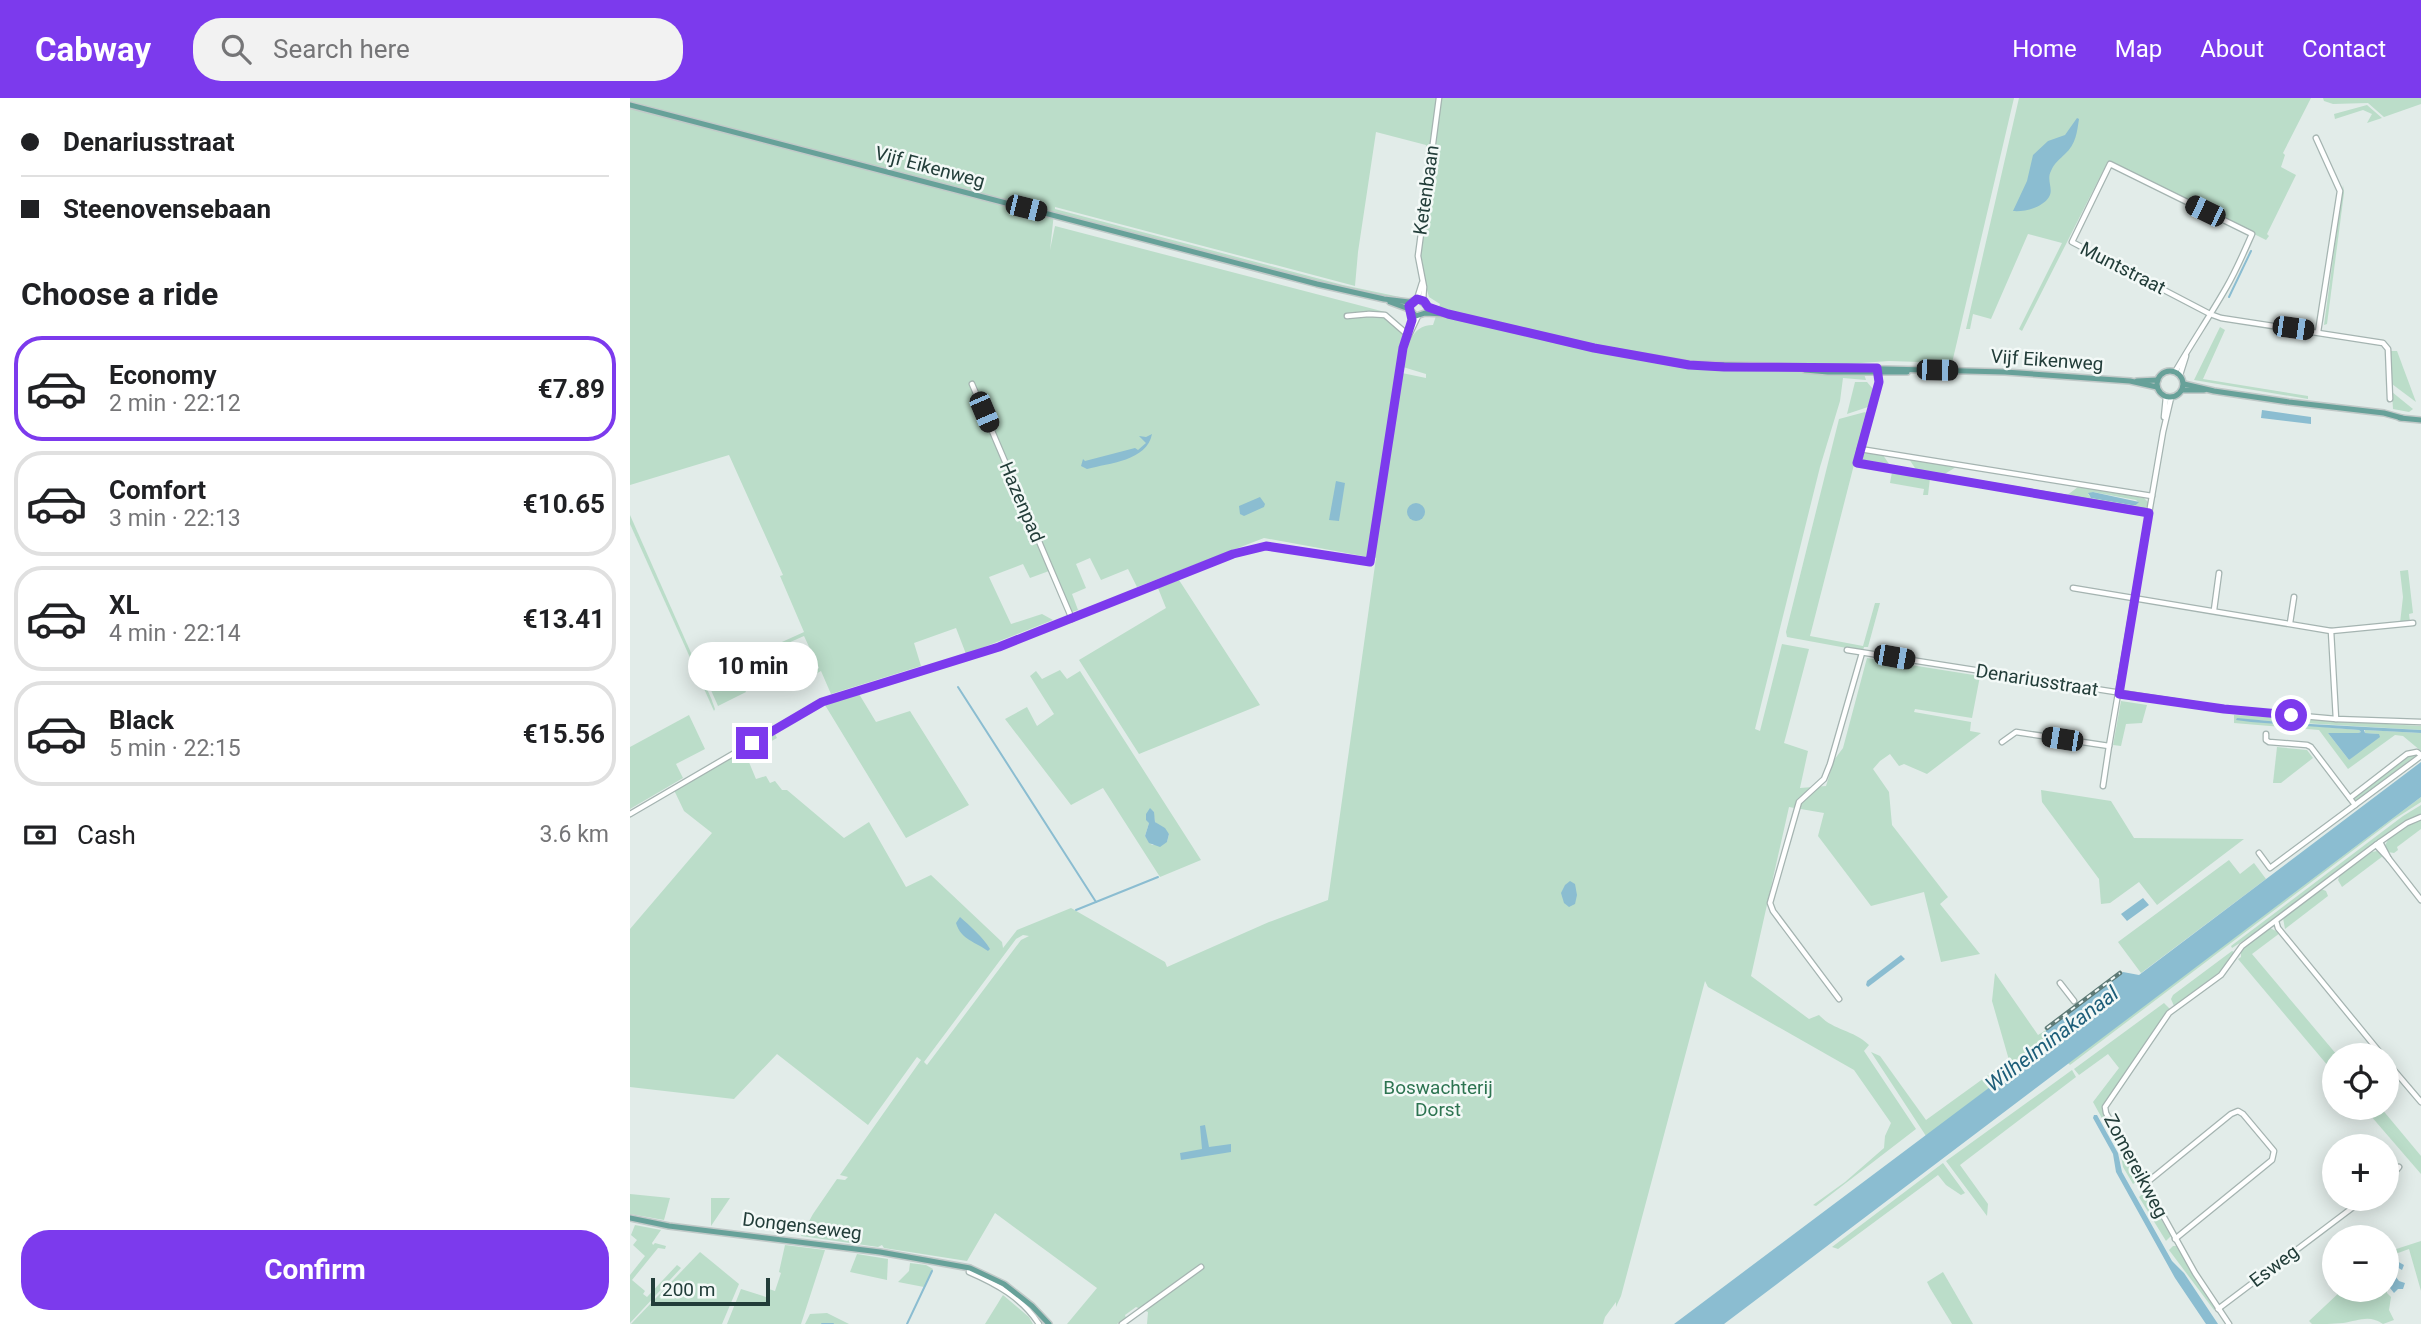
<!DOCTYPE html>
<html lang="en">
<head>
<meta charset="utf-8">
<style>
  :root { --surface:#fff; --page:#f2f2f2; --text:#202124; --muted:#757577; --line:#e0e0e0; --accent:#7c3aed }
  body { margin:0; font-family:Roboto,sans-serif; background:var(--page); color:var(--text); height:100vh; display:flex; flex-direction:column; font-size:26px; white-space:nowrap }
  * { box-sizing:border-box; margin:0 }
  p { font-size:23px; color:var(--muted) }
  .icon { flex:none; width:38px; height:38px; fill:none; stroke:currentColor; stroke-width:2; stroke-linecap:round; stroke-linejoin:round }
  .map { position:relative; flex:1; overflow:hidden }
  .side { display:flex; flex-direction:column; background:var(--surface); width:630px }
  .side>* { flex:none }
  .top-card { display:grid; align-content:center; height:154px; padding:0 21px; background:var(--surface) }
  .buttons { position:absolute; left:1692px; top:945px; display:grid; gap:14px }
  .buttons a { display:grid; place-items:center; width:77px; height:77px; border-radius:50%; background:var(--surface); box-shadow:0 4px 18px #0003; font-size:35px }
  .scale { position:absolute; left:21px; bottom:18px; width:119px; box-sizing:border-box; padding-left:7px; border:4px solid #223d39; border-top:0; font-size:19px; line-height:24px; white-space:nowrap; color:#223d39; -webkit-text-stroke:5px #f3f9f7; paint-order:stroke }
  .end { position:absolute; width:32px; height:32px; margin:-16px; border:9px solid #7c3aed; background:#fff; box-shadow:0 0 0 4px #fff }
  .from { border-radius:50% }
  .bubble { position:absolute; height:49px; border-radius:24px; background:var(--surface); box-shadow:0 4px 18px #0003; font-size:23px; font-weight:700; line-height:49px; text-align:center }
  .car { position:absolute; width:21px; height:42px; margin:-21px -10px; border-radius:9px; box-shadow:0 0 5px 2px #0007; background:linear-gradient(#222 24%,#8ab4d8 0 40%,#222 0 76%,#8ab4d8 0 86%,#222 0) }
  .top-card b { display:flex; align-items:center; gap:24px; height:66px; font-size:26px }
  .top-card b+b { border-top:2px solid var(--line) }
  .top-card i { width:18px; height:18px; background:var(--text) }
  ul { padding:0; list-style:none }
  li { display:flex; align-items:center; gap:21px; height:105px; margin:0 14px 10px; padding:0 7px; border:4px solid var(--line); border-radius:28px }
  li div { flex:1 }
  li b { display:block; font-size:26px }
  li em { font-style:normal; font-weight:700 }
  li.on { border-color:var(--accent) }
  li>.icon { width:63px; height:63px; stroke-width:1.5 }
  h2 { padding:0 21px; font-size:32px; line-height:84px }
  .pay { display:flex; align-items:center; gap:18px; height:77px; padding:0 21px; font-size:26px }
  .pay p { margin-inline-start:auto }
  .primary-button { display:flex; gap:14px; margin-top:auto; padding:14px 21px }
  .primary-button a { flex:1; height:80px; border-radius:28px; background:var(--accent); color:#fff; font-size:28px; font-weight:700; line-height:80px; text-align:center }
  header { display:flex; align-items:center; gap:42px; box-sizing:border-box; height:98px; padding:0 35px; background:var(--accent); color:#fff }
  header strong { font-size:33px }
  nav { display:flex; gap:38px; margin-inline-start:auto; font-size:24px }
  .search { width:490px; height:63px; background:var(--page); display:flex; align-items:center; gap:18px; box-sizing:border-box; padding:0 24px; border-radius:28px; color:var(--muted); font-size:26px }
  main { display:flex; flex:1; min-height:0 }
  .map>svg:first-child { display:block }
  .green { fill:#bbddc9; fill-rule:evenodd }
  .water { fill:#8bbdd1 }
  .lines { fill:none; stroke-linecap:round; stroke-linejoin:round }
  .stream { stroke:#8bbdd1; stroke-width:2 }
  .minor-casing { stroke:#a5b4b1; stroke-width:7 }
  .major-casing { stroke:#c1c9c8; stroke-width:8 }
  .minor { stroke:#fff; stroke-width:4.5 }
  .major { stroke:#67a199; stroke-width:5 }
  .rail-casing { stroke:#5d7975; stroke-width:4.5 }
  .rail { stroke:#f3f9f7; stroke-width:2; stroke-dasharray:5; stroke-linecap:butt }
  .route { stroke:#7c3aed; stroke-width:9 }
  .labels { text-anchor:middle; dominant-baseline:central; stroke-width:5; stroke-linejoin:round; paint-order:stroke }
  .street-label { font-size:19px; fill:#223d39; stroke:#f3f9f7 }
  .park-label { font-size:19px; fill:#2d7451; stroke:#f3f9f7 }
  .water-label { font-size:21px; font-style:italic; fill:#1d5e79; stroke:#f3f9f7 }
</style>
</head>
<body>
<header>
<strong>Cabway</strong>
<div class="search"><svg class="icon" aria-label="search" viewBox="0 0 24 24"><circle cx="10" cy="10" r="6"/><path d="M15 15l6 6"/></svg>Search here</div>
<nav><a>Home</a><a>Map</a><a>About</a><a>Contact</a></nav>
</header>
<main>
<section class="side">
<div class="top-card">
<b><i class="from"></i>Denariusstraat</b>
<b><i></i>Steenovensebaan</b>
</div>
<h2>Choose a ride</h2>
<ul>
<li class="on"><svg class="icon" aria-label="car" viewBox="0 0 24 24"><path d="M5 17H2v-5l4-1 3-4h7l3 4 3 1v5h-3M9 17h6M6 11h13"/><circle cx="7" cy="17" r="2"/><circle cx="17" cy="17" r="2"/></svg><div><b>Economy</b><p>2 min · 22:12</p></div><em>€7.89</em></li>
<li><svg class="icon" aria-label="car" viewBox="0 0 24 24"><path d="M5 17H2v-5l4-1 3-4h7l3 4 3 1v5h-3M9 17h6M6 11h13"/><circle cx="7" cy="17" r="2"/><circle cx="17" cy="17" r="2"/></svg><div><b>Comfort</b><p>3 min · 22:13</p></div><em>€10.65</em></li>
<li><svg class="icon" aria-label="car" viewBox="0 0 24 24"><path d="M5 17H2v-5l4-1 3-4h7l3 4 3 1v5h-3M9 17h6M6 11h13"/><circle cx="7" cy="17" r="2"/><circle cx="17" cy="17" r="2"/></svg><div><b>XL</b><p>4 min · 22:14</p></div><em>€13.41</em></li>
<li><svg class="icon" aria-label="car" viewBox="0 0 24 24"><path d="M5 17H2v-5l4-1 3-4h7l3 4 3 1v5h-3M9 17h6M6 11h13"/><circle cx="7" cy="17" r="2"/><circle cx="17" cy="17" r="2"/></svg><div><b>Black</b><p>5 min · 22:15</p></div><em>€15.56</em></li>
</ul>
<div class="pay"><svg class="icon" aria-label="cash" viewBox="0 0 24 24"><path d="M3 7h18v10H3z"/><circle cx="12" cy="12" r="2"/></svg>Cash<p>3.6 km</p></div>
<div class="primary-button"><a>Confirm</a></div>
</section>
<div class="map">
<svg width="1791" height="1226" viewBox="0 0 1791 1226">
  <rect width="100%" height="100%" fill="#e2ece9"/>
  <!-- green -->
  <g class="green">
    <path d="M 0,0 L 1384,0 L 1322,265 L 1259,263 L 1217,266 L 1215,276 L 1234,276 L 1236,282 L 1213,280 L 1210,303 L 1190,369 L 1125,631 L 1130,633 L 1152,546 L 1179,551 L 1154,645 L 1178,653 L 1170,690 L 1196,688 L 1204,662 L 1213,650 L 1237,560 L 1350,578 L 1342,620 L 1285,611 L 1284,614 L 1341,624 L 1340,633 L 1351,635 L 1297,676 L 1274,666 L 1269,668 L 1260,656 L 1250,663 L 1243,671 L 1259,694 L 1262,727 L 1318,799 L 1310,806 L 1350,856 L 1311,864 L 1294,794 L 1241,808 L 1188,738 L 1194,715 L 1159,709 L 1121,878 L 1179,921 L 1189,917 C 1204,933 1222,931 1239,947 L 1234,953 L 1286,1031 L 1186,1108 L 1183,1107 L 1215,1084 L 1254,1050 L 1255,1038 L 1261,1025 L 1224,972 L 1078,889 L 1075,883 L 991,1198 L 986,1209 L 986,1204 L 975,1219 L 973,1226 L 517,1226 L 518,1214 L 506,1209 L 495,1217 L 496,1220 L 487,1226 L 437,1226 L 467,1190 L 365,1115 L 337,1163 L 254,1150 L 252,1147 L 248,1149 L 171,1138 L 183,1116 L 207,1081 L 215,1082 L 218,1079 L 210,1077 L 291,962 L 287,959 L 238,1027 L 147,956 L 104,1001 L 0,989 L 0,831 L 82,735 L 54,713 L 44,692 L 145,636 L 147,640 L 116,657 L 126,681 L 136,678 L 140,685 L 145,683 L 152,692 L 157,692 L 214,740 L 239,724 L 276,789 L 301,777 L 372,844 L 373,850 L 387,832 L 441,810 L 535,864 L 537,869 L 639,824 L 698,802 L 746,460 L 744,459 L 772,275 L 796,280 L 796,276 L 773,269 C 777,251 780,227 803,227 L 810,206 L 799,199 L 789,164 L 796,47 L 746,34 L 728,154 L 725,188 L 425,109 L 425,111 L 713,187 L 770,199 L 770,202 L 763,201 L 708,189 L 424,115 L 420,152 L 425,128 L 755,214 L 773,237 L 738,459 L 634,440 L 507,489 L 498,471 L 471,482 L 460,460 L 446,466 L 456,490 L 442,496 L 448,512 L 442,514 L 346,290 L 343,291 L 419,473 L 400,480 L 393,466 L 359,479 L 381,526 L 412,516 L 423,522 L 336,556 L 326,530 L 284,545 L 291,568 L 201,596 L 191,573 L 165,588 L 163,585 L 189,570 L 174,538 L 124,560 L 123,557 L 174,534 L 150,478 L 153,477 L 99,357 L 0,387 ZM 393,837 L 399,838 L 391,842 L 297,967 L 294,964 L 386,841 Z"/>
    <polygon points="1389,0 1681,0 1653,55 1655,57 1651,69 1666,77 1637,136 1639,138 1636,142 1478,63 1392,233 1389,231 1432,145 1398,136 1361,221 1343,216 1340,231 1336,231"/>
    <polygon points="1693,0 1791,0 1791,6 1754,19 1738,5 1703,6 1694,3"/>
    <polygon points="1737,7 1752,20 1737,25 1742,16 1733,12 1705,21 1704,16"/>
    <polygon points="1713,87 1714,95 1697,226 1694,227"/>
    <polygon points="1590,229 1595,232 1573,281 1678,298 1678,301 1564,282"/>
    <polygon points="1761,253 1767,253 1786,304 1762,286"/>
    <polygon points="1225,284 1237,284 1243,291 1238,309 1217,316"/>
    <polygon points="1762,294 1783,311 1779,314 1763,311"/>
    <polygon points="1235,314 1237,316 1236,320 1180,538 1233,548 1245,505 1250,505 1238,549 1234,549 1233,553 1157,539 1156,534 1209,321"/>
    <polygon points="1235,354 1253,357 1261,369 1235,365 1232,360"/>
    <polygon points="1279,361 1326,369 1313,377 1287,373"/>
    <polygon points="1262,374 1300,380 1298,397 1293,397 1294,391 1260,385"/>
    <path d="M 1448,389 L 1514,400 L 1519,405 L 1516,410 L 1512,410 L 1436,398 ZM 1463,394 L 1506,402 L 1508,404 L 1506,407 L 1501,407 L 1461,400 L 1458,396 Z"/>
    <polygon points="0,417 81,600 85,611 84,613 0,426"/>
    <polygon points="1778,472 1783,515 1779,516 1780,524 1770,525 1773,499 1770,473"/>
    <polygon points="549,482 630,607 509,656 449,562 536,510 528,490"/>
    <polygon points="95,553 116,594 88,608 69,565"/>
    <path d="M 430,572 L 437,581 L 450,573 L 571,762 L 530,779 L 473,690 L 441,707 L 375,621 L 397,609 L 407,628 L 424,616 L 400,578 L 406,573 L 412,581 ZM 523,712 L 525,724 L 539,736 L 537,744 L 522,747 L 515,738 Z"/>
    <polygon points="229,596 246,624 280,613 339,707 276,740 195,607"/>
    <polygon points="1491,603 1517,607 1512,625 1496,626 1491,648 1483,647"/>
    <polygon points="59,617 75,651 46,666 53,680 0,711 0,649"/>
    <polygon points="1604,617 1791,628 1791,632 1606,621 1729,632 1731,634 1728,635 1698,635 1719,662 1748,636 1735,635 1735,632 1791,635 1791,653 1773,638 1765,637 1718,671 1689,632 1604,625"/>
    <polygon points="1647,649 1677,652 1683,660 1651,685 1643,685"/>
    <polygon points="1787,655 1788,656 1726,703 1723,699 1780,657"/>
    <polygon points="1411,692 1481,703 1504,740 1614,741 1527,807 1509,784 1480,805 1471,806 1469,781 1412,704"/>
    <polygon points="1791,699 1791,704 1763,722 1440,967 1438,965"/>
    <polygon points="1791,707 1791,716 1768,728 1638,827 1602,850 1601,848 1773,718"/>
    <path d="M 1791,721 L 1791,731 L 1767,749 L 1768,752 L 1764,755 L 1758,754 L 1755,748 C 1760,734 1778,727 1791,721 Z"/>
    <polygon points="1747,753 1753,758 1712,789 1708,782 1710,777 1742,754"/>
    <polygon points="1599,762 1610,776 1624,765 1636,781 1511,875 1488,844"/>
    <polygon points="1691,791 1696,793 1698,798 1655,831 1653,820"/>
    <polygon points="1640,830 1650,835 1622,856 1707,957 1704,957 1704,975 1608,861 1611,859 1611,851"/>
    <polygon points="1602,853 1604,854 1591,873 1544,908 1541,901 1543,897"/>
    <polygon points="1365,875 1408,937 1416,932 1416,947 1296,1038 1241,954 1250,958 1296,1022 1379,962 1362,903"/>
    <polygon points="1534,905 1540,911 1474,1007 1475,1017 1510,1081 1503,1086 1493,1069 1490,1053 1463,1004 1489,970 1478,956 1449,977 1444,971"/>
    <polygon points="1442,972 1446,979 1330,1067 1358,1106 1357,1118 1316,1063"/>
    <polygon points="1734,1010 1751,1010 1791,1058 1791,1076"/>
    <polygon points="1313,1065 1335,1095 1331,1097 1316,1087 1308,1077 1208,1151 1202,1149"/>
    <polygon points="1515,1094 1541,1138 1536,1143 1509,1099"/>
    <polygon points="0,1096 40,1100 34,1122 0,1116"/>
    <polygon points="81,1100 100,1100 81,1128"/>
    <polygon points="5,1127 31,1132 22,1145 23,1147 25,1145 36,1148 35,1151 28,1150 2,1182 15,1193 13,1196 17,1199 47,1167 51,1170 0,1225 0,1177 15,1158 3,1147 7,1142 1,1137"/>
    <polygon points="1791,1143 1791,1193 1779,1151 1757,1159 1757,1154"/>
    <polygon points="155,1147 195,1152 171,1226 97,1226 111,1191 136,1199 139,1191 145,1193 151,1175 149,1174"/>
    <polygon points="1543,1148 1547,1148 1585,1210 1584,1212 1539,1152"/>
    <polygon points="70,1154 109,1186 92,1226 1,1226"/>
    <polygon points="227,1156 258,1161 257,1182 220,1174"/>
    <polygon points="280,1165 296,1167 303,1171 294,1189 268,1184 279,1173"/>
    <polygon points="1313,1174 1343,1226 1322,1226 1300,1190 1297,1184"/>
    <path d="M 1757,1185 L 1757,1195 L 1761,1199 L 1759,1212 L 1764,1222 L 1753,1226 C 1739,1216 1728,1223 1713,1225 C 1703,1226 1692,1226 1682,1226 L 1679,1223 L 1712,1192 L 1757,1192 Z"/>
    <polygon points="373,1197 399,1219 403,1226 355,1226"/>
    <polygon points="197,1215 219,1226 175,1226 180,1216"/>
  </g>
  <!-- water -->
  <g class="water">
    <path d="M 1447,20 L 1449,21 C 1447,34 1446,46 1435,56 C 1430,61 1424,65 1421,73 C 1416,82 1424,91 1419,99 C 1412,110 1394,114 1383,113 L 1397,83 L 1403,57 L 1418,43 L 1435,37 Z"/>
    <polygon points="1632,312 1681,319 1681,326 1631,320"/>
    <path d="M 522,336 C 517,363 479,365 457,371 L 451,368 L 453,361 L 455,363 L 505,350 L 508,352 L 516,345 L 509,338 L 516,339 Z"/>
    <polygon points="706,383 715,385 709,423 699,422"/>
    <polygon points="1463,394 1509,404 1506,407 1501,407 1461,400 1458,395"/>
    <polygon points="630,399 635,406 634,409 614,418 610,416 609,408"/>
    <circle cx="786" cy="414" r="9"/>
    <polygon points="1607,620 1662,625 1791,632 1791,635 1734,632 1735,635 1749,636 1750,639 1719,662 1698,635 1728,635 1731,634 1729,632 1621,624 1606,622"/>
    <polygon points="1791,664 1791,699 1094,1226 1044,1226 1416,947 1416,932 1493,874 1509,877"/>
    <polygon points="520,710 524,714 525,724 535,730 539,736 537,744 530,749 519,745 515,738 519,725 516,722 516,716"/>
    <polygon points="940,783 945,786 947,797 945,806 939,809 934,805 931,795 935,787"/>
    <polygon points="1513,800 1519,807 1497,823 1491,816"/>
    <path d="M 330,819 C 340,828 353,839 360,851 L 358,853 C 346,844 331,842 326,825 Z"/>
    <polygon points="1271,857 1275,861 1238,889 1236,887 1237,883"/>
    <polygon points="1464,1017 1467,1017 1488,1055 1492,1074 1542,1163 1554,1175 1588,1226 1576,1226 1545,1180 1486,1074 1483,1056 1463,1020"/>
    <polygon points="575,1027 579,1049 601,1046 601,1054 551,1062 550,1055 572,1051 570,1028"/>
    <polygon points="1758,1162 1765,1162 1774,1167 1772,1172 1765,1168 1760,1171 1769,1183 1775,1185 1773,1191 1768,1191 1764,1195 1760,1190 1760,1184 1757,1181"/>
  </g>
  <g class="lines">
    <!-- stream -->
    <g class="stream">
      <polyline points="1599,199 1621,153"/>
      <polyline points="328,589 466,804"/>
      <polyline points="446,812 528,779"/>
      <polyline points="192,1226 203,1226"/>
      <polyline points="277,1226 302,1173"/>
    </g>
    <!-- minor casing -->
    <g class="minor-casing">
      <g id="minor">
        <polyline points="1686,40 1710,93 1688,234"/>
        <polyline points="787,201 792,185"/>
        <polyline points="793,202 794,189 788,158 809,0"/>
        <polyline points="717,218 739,216 755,217 778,237"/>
        <polyline points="1247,272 1249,284 1230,351 1522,398"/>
        <path d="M 1545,274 C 1561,246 1580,218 1596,190 C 1606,173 1614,154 1622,136 L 1480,66 L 1442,144 L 1580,216 L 1591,220 L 1753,245 L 1758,251 L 1760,301"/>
        <polyline points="1550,277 1556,258"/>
        <polyline points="342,286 442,521"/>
        <polyline points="1534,319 1536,299"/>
        <polyline points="1230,351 1227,365 1519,414"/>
        <polyline points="1443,490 1701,533 1783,525"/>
        <polyline points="1584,512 1589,475"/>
        <polyline points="1660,525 1664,499"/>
        <polyline points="1701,533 1706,621"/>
        <polyline points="1217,552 1594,611 1706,621 1791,624"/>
        <polyline points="1636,636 1636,642 1639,644 1677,647 1681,649 1725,707"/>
        <polyline points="1372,644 1386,634 1479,648 1533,334 1541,300"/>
        <polyline points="1473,688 1479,648"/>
        <polyline points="1720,700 1777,656 1787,654 1791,657"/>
        <polyline points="0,716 192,604 369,549 603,456 636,448 740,464 773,250 788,218"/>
        <polyline points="1746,747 1759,761 1750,744"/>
        <polyline points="1629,755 1640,770 1791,658"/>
        <polyline points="1759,761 1791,802"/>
        <polyline points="1646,823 1648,830 1752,957"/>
        <polyline points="1430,885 1444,903"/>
        <polyline points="1209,901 1143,813 1140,805 1169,704 1194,681 1200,666 1232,555"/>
        <polyline points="1757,964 1791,1004"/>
        <polyline points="1757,1083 1769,1069"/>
        <polyline points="1515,1086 1601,1016 1608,1013 1613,1016 1644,1053 1642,1062 1545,1141"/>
        <path d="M 340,1170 L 339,1174 C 367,1186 392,1200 409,1226"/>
        <polyline points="1588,1211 1734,1101"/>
        <polyline points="492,1226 571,1169"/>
        <polyline points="1599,1226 1565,1175 1476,1015 1475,1009 1539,915 1591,877 1612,848 1747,746 1777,725 1791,719"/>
      </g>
    </g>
    <!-- major casing -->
    <g class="major-casing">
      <g id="major">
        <polyline points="0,7 687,186 754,201 779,204 789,201 798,209 818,216 964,250 1060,266 1375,274 1500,283 1527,289"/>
        <polyline points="760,204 779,211"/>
        <polyline points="779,211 786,218 795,215 815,216"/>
        <polyline points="1175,272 1198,274 1277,274"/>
        <circle cx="1540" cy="286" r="13"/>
        <polyline points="1507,283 1528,282"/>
        <polyline points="1554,286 1584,293 1659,304 1754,315 1772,320"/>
        <polyline points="1553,292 1574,292"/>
        <polyline points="1770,320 1791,322"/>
        <polyline points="0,1120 39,1128 250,1154 340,1170 374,1186 402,1208 419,1226"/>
      </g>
    </g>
    <!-- minor -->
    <use href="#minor" class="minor"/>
    <!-- major -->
    <use href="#major" class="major"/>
    <!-- rail casing -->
    <g class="rail-casing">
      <polyline id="rail" points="1417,930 1490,875"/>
    </g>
    <!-- rail -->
    <use href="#rail" class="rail"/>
  </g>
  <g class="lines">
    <!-- route -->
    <polyline class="route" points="122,645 192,604 369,549 603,456 636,448 740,464 773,250 782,222 779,208 787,201 794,203 798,209 818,216 964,250 1059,267 1094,269 1247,270 1249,284 1227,365 1519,415 1489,596 1594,611 1661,617"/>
  </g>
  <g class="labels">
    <!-- street labels -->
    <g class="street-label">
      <text transform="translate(300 69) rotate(15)">Vijf Eikenweg</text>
      <text transform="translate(796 92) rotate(-82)">Ketenbaan</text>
      <text transform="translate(1493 170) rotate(27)">Muntstraat</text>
      <text transform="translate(1417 262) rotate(4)">Vijf Eikenweg</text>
      <text transform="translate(392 404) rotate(67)">Hazenpad</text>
      <text transform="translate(1407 582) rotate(9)">Denariusstraat</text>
      <text transform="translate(1506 1068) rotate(62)">Zomereikweg</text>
      <text transform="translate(172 1128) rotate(7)">Dongenseweg</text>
      <text transform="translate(1644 1168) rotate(-37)">Esweg</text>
    </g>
    <!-- park labels -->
    <g class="park-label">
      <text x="808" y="989">Boswachterij<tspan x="808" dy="22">Dorst</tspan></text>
    </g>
    <!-- water labels -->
    <g class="water-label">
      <text transform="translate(1422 941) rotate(-37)">Wilhelminakanaal</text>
    </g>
  </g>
</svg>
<div class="buttons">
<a><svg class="icon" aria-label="locate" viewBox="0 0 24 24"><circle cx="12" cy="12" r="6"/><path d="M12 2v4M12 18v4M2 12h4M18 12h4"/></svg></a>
<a>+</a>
<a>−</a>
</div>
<div class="scale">200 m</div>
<i class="end from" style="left:1661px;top:617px"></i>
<i class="end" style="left:122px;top:645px"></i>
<div class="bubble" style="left:58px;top:544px;width:130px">10 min</div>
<i class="car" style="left:396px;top:110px;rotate:104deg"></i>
<i class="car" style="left:1575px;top:113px;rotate:296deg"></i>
<i class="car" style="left:1663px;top:230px;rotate:98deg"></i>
<i class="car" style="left:1307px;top:272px;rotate:91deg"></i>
<i class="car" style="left:354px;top:314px;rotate:157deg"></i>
<i class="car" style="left:1264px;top:559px;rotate:100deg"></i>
<i class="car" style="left:1432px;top:641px;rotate:279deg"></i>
</div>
</main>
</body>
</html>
